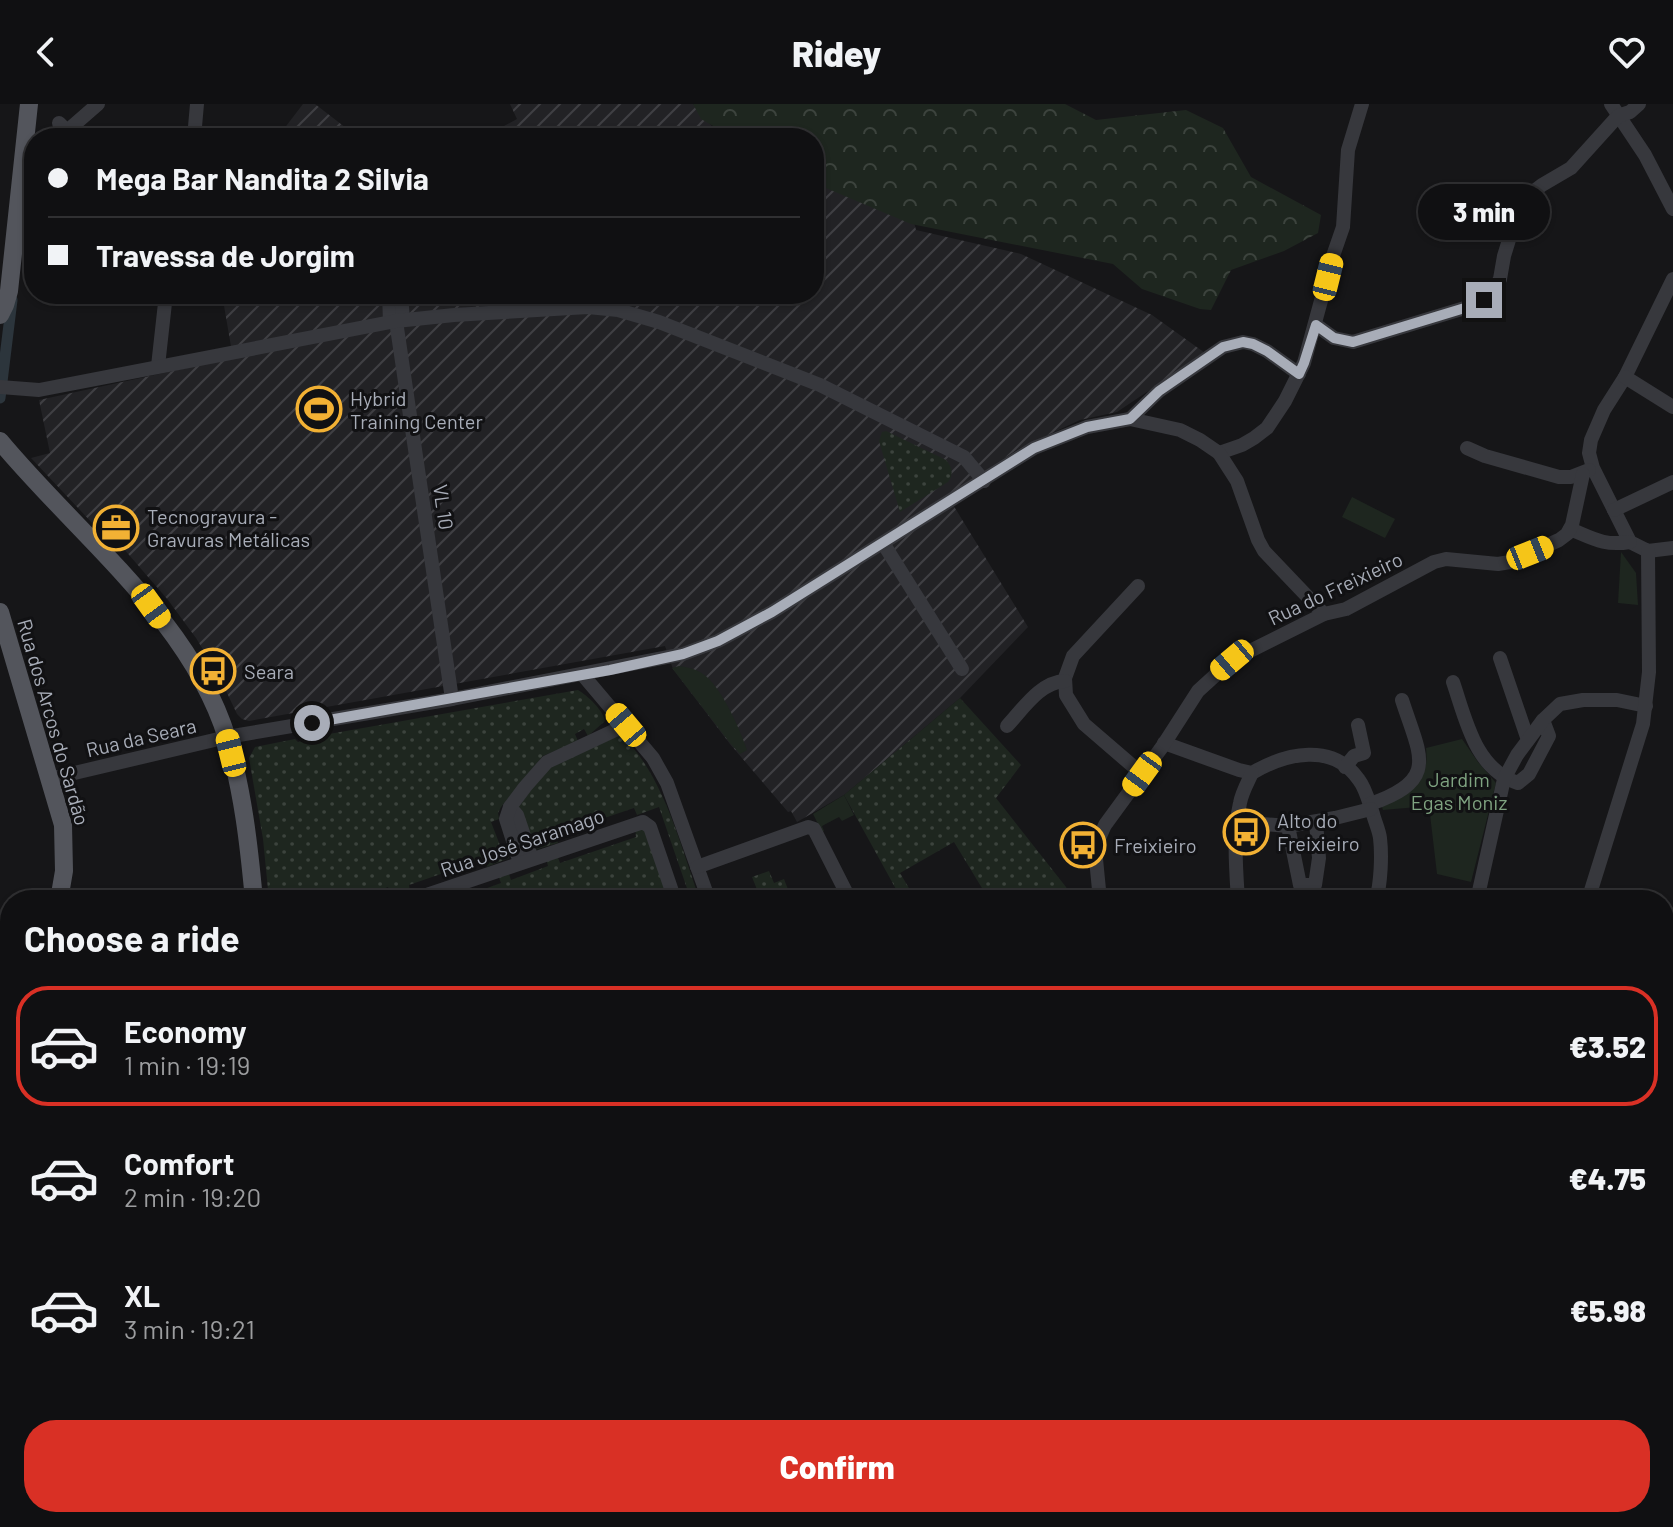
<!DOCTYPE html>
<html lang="en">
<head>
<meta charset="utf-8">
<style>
  :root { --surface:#101012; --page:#1e1e20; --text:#f1f3f6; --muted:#9c9d9f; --line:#303032; --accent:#d93025 }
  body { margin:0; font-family:Barlow,sans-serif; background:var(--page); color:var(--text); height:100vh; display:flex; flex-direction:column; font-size:30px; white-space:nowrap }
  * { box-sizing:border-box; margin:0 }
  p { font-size:26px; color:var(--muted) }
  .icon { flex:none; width:44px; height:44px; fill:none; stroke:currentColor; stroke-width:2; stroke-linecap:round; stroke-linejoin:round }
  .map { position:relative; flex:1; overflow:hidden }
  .sheet { position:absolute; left:0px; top:786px; width:1674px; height:638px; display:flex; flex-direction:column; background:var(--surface); border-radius:32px 32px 0 0; box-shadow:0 2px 6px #0004,0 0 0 2px var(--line) }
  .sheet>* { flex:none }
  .top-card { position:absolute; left:24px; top:24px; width:800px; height:176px; border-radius:32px; box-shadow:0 2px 6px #0004,0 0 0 2px var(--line); display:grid; align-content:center; height:176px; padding:0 24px; background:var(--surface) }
  .end { position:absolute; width:36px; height:36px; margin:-18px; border:10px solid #a8adb8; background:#111; box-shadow:0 0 0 4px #111 }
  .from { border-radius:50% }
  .bubble { position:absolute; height:56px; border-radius:28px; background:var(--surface); box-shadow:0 2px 6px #0004,0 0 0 2px var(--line); font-size:26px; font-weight:800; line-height:56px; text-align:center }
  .car { position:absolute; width:24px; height:48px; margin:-24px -12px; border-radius:10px; box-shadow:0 0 6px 2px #0007; background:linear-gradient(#f5c518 24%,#345 0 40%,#f5c518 0 76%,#345 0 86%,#f5c518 0) }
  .top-card b { display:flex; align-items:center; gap:28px; height:76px; font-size:30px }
  .top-card b+b { border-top:2px solid var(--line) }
  .top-card i { width:20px; height:20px; background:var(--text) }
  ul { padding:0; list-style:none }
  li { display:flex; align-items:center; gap:24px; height:120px; margin:0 16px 12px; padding:0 8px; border:4px solid transparent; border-radius:32px }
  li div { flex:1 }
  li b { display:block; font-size:30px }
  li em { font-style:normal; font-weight:800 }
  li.current { border-color:var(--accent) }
  li>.icon { width:72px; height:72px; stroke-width:1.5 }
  h2 { padding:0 24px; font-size:36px; line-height:96px }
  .button { display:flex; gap:16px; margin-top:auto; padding:16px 24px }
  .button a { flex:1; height:92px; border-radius:32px; background:var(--accent); color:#fff; font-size:32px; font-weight:800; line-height:92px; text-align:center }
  header { display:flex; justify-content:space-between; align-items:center; height:104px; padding:0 24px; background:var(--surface); font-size:36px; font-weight:800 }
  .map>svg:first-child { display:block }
  .industrial { fill:url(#industrial-furrows) }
  .grass { fill:url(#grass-dots) }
  .forest { fill:url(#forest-crowns) }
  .green { fill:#1e261f }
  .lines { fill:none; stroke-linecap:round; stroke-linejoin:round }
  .canal { stroke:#2c353c; stroke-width:11 }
  .minor { stroke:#37383d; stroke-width:14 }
  .major { stroke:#53555c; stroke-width:18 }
  .highway { stroke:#63666e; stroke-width:20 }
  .route { stroke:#a8adb8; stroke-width:10 }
  .labels { text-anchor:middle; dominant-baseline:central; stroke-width:6; stroke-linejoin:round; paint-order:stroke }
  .poi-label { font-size:20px; fill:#a8adb8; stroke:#111113; text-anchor:start }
  .street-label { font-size:20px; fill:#a8adb8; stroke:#111113 }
  .park-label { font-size:20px; fill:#7fa381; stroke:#111113 }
</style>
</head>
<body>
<header><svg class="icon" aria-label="back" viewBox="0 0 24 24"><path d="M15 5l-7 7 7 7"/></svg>Ridey<svg class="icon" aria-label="heart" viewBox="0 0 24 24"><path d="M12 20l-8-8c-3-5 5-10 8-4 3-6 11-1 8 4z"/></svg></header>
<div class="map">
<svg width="1673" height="1423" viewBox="0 0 1673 1423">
  <defs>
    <pattern id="industrial-furrows" width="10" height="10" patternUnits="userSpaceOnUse" patternTransform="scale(2)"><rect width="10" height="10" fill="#222225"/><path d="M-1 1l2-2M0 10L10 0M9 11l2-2" fill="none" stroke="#3f3f43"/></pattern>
    <pattern id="grass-dots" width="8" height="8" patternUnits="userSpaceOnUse" patternTransform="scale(2)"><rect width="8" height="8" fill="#1e261f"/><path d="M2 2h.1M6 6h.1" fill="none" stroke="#3c433d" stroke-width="1.8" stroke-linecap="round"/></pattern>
    <pattern id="forest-crowns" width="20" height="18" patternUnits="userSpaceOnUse" patternTransform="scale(2)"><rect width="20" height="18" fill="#1e261f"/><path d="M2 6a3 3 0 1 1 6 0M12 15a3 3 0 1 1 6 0" fill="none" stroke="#3c433d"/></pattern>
  </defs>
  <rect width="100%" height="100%" fill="#161618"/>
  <!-- industrial -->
  <g class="industrial">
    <polygon points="303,0 315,0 359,34 277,34"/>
    <polygon points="510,0 693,0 722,34 482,34 517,15"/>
    <polygon points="884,63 903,76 916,126 1021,150 1152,211 1205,249 1117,308 1080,316 1020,344 947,391 1028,523 960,594 844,691 797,718 791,707 788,708 730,640 673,565 665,542 249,617 242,615 237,610 218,570 196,534 168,496 117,437 110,438 31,354 50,349 39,296 233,254 222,190 814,190 814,79 818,81"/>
  </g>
  <!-- grass -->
  <g class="grass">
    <path d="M 886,327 L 946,356 C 952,363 954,370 948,378 L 900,408 L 879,337 L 882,328 Z"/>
    <path d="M 578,586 C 588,592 603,606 605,617 L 588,632 L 584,625 L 575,630 L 578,637 L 543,652 L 501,703 L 498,709 L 499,715 L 491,718 L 503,749 L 510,747 L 509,754 L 487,763 L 484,755 L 409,781 L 410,789 L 401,792 L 399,784 L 390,788 L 388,783 L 353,796 L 269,796 L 263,735 L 249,654 L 255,643 L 295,635 L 298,638 L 323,634 L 324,631 L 329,630 Z"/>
    <polygon points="960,594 1021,661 996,694 1066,783 1073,796 986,796 988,794 954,738 900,769 916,796 902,796 844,691"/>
    <path d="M 619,629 C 664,670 680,741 700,796 L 691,796 L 659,703 L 637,711 L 634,704 L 554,731 L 558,739 L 534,746 L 531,741 L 518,699 L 550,660 Z"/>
    <polygon points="645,720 670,796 454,796 501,779 498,771 508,767 511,776 548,762 546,754 557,751 560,759 636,733 635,724"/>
    <polygon points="769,767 774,779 784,775 792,796 743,796 758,788 752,773"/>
  </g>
  <!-- forest -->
  <g class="forest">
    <polygon points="693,0 1065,0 1096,16 1186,6 1223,24 1251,73 1321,111 1318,129 1284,147 1231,166 1211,206 1200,205 1142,185 1113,160 911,120 814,79 814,34 734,34 701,15"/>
    <polygon points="1664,1031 1673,1039 1673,1423 1648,1423 1645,1414 1664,1414"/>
    <polygon points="757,1414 1300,1414 1324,1423 750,1423"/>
  </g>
  <!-- green -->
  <g class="green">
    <polygon points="1352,393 1395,415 1385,434 1342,413"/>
    <polygon points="1621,448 1636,469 1638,501 1618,499"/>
    <path d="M 679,562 C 687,563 696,565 703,570 C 721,582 740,625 747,646 L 740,650 L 730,639 L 672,564 Z"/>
    <path d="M 1462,635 L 1478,658 L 1496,679 L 1471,778 L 1437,770 L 1429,702 L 1383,706 L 1381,701 C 1409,688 1430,680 1426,644 Z"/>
    <polygon points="844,691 854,711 842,717 839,713 822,722 824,727 822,728 813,710"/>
  </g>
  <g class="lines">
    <!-- canal -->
    <polyline class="canal" points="0,294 12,196"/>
    <!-- minor -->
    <g class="minor">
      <polyline points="1611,0 1645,51 1673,105"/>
      <polyline points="59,19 67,27 98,0"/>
      <polyline points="194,34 197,0"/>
      <polyline points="1673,175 1625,273 1604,306 1591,336 1589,349 1593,364 1630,438 1648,447 1673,444"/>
      <polyline points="389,190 390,218"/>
      <polyline points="401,190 403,216"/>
      <polyline points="396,217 452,595"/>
      <polyline points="1316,221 1334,234 1353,238 1468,203 1484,196 1494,187 1500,175 1504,152 1521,97 1542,81 1571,64 1618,12 1630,8 1639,0"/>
      <polyline points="158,262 166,190"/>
      <polyline points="1625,273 1673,303"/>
      <polyline points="0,283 39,286 396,217 454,211 588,203 618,206 659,218 820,281 964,353 984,377"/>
      <polyline points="1130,315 1159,287 1223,243 1243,238 1253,240 1267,247 1299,270"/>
      <polyline points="1467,344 1485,352 1559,373 1571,373 1589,366"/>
      <polyline points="1219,349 1242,341 1254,334 1267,324 1285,297 1304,259 1334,149 1343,123 1348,46 1362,0"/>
      <polyline points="1614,406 1673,378"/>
      <path d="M 1570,425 C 1594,435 1604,442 1630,438"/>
      <polyline points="883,439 962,565"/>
      <polyline points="1138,482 1073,552 1065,574 1066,591 1084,620 1142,670"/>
      <polyline points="1500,554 1528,636"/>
      <polyline points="582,570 653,654 667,679 709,796"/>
      <path d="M 1453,578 C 1466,616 1475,665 1518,679 L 1529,670 L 1549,632 L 1543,616"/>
      <path d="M 1007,622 C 1023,605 1040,578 1065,577"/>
      <path d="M 1164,639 L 1239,666 L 1252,669 C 1286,649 1333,638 1359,676 C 1366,685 1369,699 1373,710 C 1375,718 1379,726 1380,734 C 1382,751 1381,779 1376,796"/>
      <polyline points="1345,663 1354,652 1364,649 1358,621"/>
      <polyline points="49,675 227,633 452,595 683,550 718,537 772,508 1034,344 1087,323 1130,315 1180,326 1200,336 1219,349 1237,377 1258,436 1264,447 1324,510"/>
      <path d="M 1370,700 C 1440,676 1420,652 1402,596"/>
      <polyline points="510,703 517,711 532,755"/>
      <polyline points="1237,718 1288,722 1335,714 1371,705"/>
      <polyline points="1288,722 1300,781 1315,781 1319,754 1316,718"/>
      <polyline points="520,759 506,715 510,703 525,683 547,658 626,621"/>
      <polyline points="697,763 808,723 814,725 850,796"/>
      <polyline points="412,796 643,718 650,723 675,796"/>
      <polyline points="1100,796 1096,755 1097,739 1105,721 1162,643 1198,587 1232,556 1324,510 1346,505 1434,458 1446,455 1498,460 1510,458 1559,436 1567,430 1572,421 1583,370"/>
      <path d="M 1238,796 C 1236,765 1233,730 1240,699 C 1242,688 1248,678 1252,669"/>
      <polyline points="1477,796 1504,675 1517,651 1543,616 1560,600 1583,596 1617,596 1646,602"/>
      <polyline points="1588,796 1643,620 1649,568 1648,447"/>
      <polyline points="1664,846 1673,836"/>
      <polyline points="1664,1103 1673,1090"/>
      <polyline points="0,1146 10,1147"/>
      <polyline points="0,1244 10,1240"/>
      <polyline points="248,1414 248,1423"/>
      <polyline points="1585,1414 1587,1423"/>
      <polyline points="453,1423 455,1414"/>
      <polyline points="740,1423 748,1414"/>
      <polyline points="1221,1423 1225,1414"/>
    </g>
    <!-- major -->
    <g class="major">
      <polyline points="0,211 5,201 9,187 29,0"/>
      <path d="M 0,337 C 77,430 191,516 227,634 C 243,687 249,742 254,796"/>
      <polyline points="0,508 63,721 64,767 59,796"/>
      <polyline points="90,1414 94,1423"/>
      <polyline points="311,1414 311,1423"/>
    </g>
    <!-- highway -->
    <g class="highway">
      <polyline points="1664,976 1673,964"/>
      <polyline points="1664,1007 1673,996"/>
      <polyline points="1459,1423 1461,1414"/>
      <polyline points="1481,1423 1483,1414"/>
    </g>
  </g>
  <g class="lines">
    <!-- route -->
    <polyline class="route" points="312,619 610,566 683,550 718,537 772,508 1034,344 1087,323 1130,315 1159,287 1223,243 1243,238 1253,240 1267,247 1299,270 1304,259 1316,221 1334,234 1353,238 1468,203 1484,196"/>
  </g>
  <!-- icons -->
  <defs>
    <g id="stadium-ring" transform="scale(2.3)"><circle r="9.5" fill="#111113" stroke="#f2b134" stroke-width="1.5"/><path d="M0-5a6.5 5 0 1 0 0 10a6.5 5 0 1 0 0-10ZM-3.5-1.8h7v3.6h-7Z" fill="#f2b134"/></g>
    <g id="office-ring" transform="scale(2.3)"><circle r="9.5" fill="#111113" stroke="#f2b134" stroke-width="1.5"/><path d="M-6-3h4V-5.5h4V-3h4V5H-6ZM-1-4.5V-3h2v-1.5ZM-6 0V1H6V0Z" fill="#f2b134"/></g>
    <g id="bus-ring" transform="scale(2.3)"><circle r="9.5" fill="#111113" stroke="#f2b134" stroke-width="1.5"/><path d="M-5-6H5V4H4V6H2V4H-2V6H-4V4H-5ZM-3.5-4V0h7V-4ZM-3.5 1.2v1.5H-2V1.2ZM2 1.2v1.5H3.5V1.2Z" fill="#f2b134"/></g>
  </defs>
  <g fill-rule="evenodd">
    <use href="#stadium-ring" x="319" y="305"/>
    <use href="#office-ring" x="116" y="424"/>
    <use href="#bus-ring" x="213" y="567"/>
    <use href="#bus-ring" x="1246" y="728"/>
    <use href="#bus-ring" x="1083" y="741"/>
  </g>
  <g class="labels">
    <!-- poi labels -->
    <g class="poi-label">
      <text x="350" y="294">Hybrid<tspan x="350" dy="23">Training Center</tspan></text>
      <text x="147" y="412">Tecnogravura -<tspan x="147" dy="23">Gravuras Metálicas</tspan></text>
      <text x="244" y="567">Seara</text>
      <text x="1277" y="716">Alto do<tspan x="1277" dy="23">Freixieiro</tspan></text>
      <text x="1114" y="741">Freixieiro</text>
    </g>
    <!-- street labels -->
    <g class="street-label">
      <text transform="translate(444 403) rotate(82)">VL 10</text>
      <text transform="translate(1335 484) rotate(-25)">Rua do Freixieiro</text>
      <text transform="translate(54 618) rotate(74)">Rua dos Arcos do Sardão</text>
      <text transform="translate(141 633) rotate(-13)">Rua da Seara</text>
      <text transform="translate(522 738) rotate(-19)">Rua José Saramago</text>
    </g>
    <!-- park labels -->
    <g class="park-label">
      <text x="1459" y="675">Jardim<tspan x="1459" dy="23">Egas Moniz</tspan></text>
    </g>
  </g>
</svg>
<i class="end from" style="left:312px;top:619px"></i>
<i class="end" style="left:1484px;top:196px"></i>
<div class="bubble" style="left:1418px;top:80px;width:132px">3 min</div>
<i class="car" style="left:1328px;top:173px;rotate:14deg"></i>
<i class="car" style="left:1530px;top:449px;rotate:68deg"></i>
<i class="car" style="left:151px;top:502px;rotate:144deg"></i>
<i class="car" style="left:1232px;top:556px;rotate:230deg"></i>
<i class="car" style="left:626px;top:621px;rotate:320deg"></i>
<i class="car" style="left:231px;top:649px;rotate:346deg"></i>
<i class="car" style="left:1142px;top:670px;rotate:216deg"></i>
<div class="top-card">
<b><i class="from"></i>Mega Bar Nandita 2 Silvia</b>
<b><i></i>Travessa de Jorgim</b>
</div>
<section class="sheet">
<h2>Choose a ride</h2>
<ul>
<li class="current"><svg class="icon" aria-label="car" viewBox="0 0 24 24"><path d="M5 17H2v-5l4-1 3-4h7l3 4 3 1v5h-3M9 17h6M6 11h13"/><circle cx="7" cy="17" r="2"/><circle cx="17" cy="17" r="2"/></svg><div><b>Economy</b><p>1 min · 19:19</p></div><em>€3.52</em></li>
<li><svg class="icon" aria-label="car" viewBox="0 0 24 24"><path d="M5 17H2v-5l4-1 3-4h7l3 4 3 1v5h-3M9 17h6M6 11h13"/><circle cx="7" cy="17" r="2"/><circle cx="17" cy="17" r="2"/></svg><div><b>Comfort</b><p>2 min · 19:20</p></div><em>€4.75</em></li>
<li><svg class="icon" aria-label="car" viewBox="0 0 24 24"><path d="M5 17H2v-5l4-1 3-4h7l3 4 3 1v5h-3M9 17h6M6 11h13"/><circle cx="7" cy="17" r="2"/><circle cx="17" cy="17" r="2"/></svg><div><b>XL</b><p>3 min · 19:21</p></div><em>€5.98</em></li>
</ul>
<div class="button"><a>Confirm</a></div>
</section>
</div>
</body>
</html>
